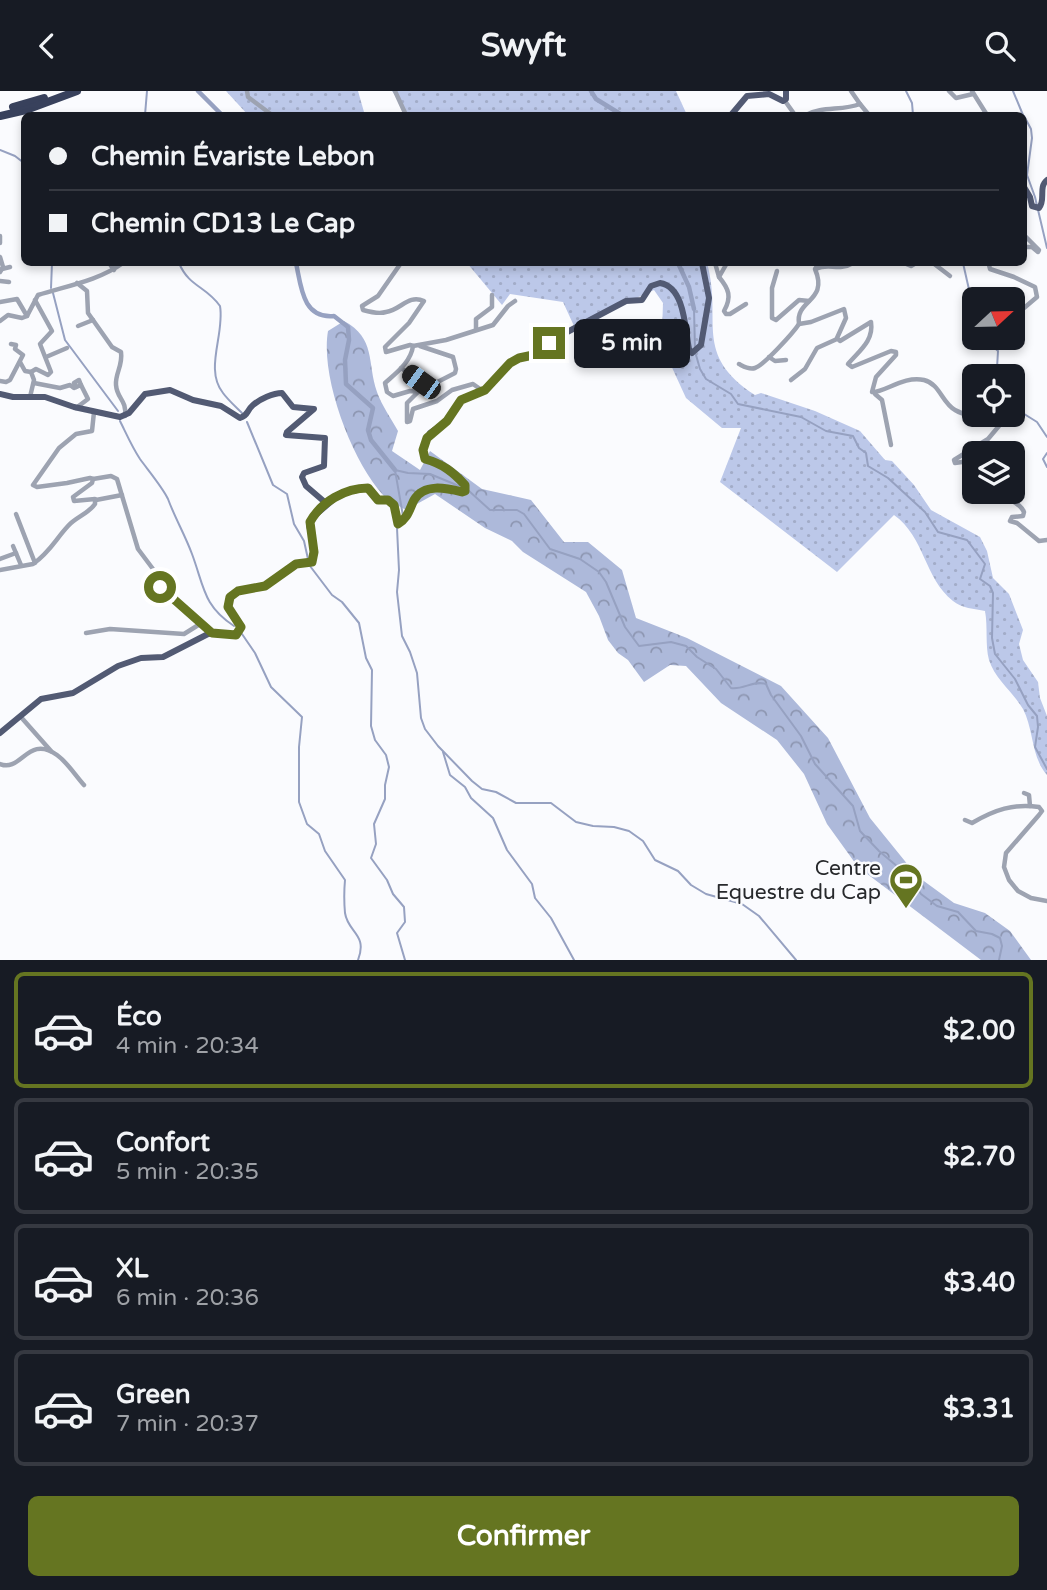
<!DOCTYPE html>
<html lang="fr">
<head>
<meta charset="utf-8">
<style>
  :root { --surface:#171b24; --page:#242831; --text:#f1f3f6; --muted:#9ea1a6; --line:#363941; --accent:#657521 }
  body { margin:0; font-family:"Varela Round",sans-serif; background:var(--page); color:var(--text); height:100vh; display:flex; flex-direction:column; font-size:26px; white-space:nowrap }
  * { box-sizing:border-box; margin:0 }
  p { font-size:23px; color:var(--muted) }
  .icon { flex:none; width:38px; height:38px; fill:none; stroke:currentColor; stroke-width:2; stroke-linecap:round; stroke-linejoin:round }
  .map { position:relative; height:869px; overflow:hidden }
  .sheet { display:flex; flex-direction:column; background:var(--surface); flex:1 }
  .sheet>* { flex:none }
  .top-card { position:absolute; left:21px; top:21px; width:1006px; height:154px; border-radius:10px; box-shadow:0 4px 10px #0003; display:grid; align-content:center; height:154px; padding:0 28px; background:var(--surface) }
  .needle { width:46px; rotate:68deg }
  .controls { position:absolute; left:962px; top:196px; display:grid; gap:14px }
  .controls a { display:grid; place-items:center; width:63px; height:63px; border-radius:10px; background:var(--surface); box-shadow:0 4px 10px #0003; font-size:35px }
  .end { position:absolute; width:32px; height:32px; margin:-16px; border:9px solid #657521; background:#fff; box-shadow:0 0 0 4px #fff }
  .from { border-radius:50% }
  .bubble { position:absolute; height:49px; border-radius:10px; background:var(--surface); box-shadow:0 4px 10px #0003; font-size:23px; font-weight:700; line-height:49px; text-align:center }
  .car { position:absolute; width:21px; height:42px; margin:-21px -10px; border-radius:9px; box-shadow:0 0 5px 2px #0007; background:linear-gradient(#222 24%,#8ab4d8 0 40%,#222 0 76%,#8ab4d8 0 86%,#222 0) }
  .top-card b { display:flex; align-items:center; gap:24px; height:66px; font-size:26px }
  .top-card b+b { border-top:2px solid var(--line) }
  .top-card i { width:18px; height:18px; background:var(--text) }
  ul { padding:12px 0 0; list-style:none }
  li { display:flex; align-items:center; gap:21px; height:116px; margin:0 14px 10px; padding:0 14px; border:4px solid var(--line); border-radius:10px }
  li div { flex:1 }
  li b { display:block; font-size:26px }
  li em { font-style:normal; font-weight:700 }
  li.current { border-color:var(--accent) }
  li>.icon { width:63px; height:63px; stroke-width:1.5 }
  .primary-button { display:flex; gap:14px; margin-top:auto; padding:14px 28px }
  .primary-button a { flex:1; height:80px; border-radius:10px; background:var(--accent); color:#fff; font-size:28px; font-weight:700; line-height:80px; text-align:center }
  header { display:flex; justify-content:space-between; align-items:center; height:91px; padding:0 28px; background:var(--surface); font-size:32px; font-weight:700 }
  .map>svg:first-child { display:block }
  .grass { fill:url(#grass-dots) }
  .forest { fill:url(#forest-crowns) }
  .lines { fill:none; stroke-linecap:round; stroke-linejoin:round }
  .stream { stroke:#96a1c1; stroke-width:2 }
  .river { stroke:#96a1c1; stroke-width:4.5 }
  .minor { stroke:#9da3b1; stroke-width:4.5 }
  .major { stroke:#525a73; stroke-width:6 }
  .highway { stroke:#38415c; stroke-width:8 }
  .route { stroke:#657521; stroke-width:9 }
  .labels { text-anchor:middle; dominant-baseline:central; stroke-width:5; stroke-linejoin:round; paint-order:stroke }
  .poi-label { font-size:21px; fill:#27292c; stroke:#fafbfe; text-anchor:end }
</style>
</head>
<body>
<header><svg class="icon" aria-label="back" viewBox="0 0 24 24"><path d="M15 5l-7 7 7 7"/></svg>Swyft<svg class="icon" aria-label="search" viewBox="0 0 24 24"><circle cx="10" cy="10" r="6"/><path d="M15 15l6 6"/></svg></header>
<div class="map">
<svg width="1047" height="869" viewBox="0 0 1047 869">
  <defs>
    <pattern id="grass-dots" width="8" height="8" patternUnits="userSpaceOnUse" patternTransform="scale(1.75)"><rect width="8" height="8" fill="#bcc8e9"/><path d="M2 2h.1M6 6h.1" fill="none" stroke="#a2acc8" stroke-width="1.8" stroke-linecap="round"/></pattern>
    <pattern id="forest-crowns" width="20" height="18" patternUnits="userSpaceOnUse" patternTransform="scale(1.75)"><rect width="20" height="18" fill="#adb9da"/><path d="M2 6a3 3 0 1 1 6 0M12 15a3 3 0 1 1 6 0" fill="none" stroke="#8d96b1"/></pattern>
  </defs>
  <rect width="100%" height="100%" fill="#fafbfe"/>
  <!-- grass -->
  <g class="grass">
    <polygon points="226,0 358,0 364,21 361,24 248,24"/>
    <polygon points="392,0 676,0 687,24 409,24"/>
    <path d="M 467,172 L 707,172 C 723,230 692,263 755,304 L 761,302 L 815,320 L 860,340 L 885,369 L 892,370 L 914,394 L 931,419 L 980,446 L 987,460 L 993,487 L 1009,503 L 1023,539 L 1019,553 L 1023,569 L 1038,591 L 1040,607 L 1047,625 L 1047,684 C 1031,666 1034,639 1023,618 C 1013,601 995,588 989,569 C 985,554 988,536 985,520 C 975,518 961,517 953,510 C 924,487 925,446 894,424 L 837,481 L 720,391 L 741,337 L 722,337 L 686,307 L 669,270 L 662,240 L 663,212 L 654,199 L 574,235 L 563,211 L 510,203 L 502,214 Z"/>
  </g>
  <!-- forest -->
  <path class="forest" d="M 344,230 C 376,247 367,272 377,301 C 382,315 391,327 398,340 L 392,360 L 420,379 L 430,360 L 482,398 L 531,409 L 564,451 L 588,451 L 622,479 L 636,527 L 687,547 L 781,595 L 828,647 L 870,727 L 917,785 L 954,812 L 985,822 L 1010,840 L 1031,869 L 981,869 L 858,776 L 827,733 L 804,683 L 777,649 L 721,612 L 686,575 L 670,574 L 644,591 L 628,569 L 618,562 L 608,549 L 599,525 L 586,501 L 523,461 L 512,450 L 485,437 L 435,403 L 406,419 C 398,414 388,411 383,404 C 352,370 320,286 328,240 Z"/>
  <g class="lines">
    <!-- stream -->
    <g class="stream">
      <polyline points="906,0 912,12 913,24"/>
      <polyline points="1013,0 1023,24"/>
      <polyline points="145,24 147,0"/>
      <polyline points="1024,25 1031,38 1032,47 1027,84 1035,106 1047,157"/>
      <polyline points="0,59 15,65 24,72"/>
      <path d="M 179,172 C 189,196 206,195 220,215 C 225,243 204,278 223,302 C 228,309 236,316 242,322"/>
      <polyline points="963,172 975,225"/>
      <polyline points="51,197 52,172"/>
      <polyline points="53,202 65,249 118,320"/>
      <polyline points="694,218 695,258"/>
      <polyline points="984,247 998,260 997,277 1001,285"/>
      <polyline points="696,264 700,278 706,288 731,303 738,313 801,326 826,340 853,345 859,357 866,362 868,375 888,387 925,421 938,441 967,449 985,473 980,488 990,495 993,502 992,547 995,563 1015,588 1028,614 1037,625 1038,636 1035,656 1047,678"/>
      <polyline points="1013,316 1037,331 1047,346"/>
      <path d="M 120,330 C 126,342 132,356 140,368 C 148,379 163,397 168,408 C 175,427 185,444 192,463 C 204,495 203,515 234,535"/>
      <polyline points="247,331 273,394 287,403 294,433 304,450 308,468"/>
      <polyline points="1047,362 1043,368 1047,376"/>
      <path d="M 469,400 L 490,419 L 517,419 L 524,423 L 550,458 L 580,468 L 599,481 L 606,491 L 625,536 L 639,555 L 671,551 L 686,555 L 697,566 L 716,578 L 731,597 C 743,599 754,589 766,593 L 771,604 L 801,645 L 815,673 L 853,715 L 860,740 L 879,760 L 898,776 L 900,780 L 910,786 L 921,803 L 937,815 L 958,821 L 976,840 L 992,843 L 1000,847 L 1002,855 L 999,869"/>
      <polyline points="403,425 395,379 408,382 430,383 459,395"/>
      <polyline points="397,437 399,479 397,501 402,545 410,561 417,582 421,627 425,638 438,655 472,690 482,698 496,701 516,712 551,712 576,731 593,735 614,736 629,740 643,750 655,769 678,780 691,794 706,803 742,813 759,825 796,869"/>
      <polyline points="310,475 332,504 342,511 359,532 366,567 372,579 371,635 375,649 386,664 389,676 385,694 385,708 374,733 376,753 371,767 387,789 393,803 404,816 405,831 397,842 405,869"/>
      <path d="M 242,543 L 255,562 L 271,596 L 302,626 L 299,656 L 299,711 L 307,733 L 319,743 L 325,760 L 345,789 C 344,800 344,811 345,822 C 348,842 368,843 358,869"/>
      <polyline points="443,661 450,684 465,696 471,707 493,727 507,759 532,793 535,807 551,827 574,869"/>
    </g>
    <!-- river -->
    <g class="river">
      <polyline points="198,0 222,24"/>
      <polyline points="591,0 596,8 622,24"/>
      <path d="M 296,172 C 301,194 302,228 334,225 L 348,236 L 349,249 L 345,269 L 346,293 L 373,317 L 368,339 L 371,349 L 395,379"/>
      <polyline points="678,172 689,196 694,218"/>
    </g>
    <!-- minor -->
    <g class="minor">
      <polyline points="247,0 248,6 272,24"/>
      <polyline points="395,0 406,24"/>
      <polyline points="851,0 860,13"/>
      <polyline points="949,0 956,7 973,3"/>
      <polyline points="972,0 987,24"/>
      <polyline points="785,10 795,24"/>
      <path d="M 806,24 C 822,15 842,20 860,13 L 869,24"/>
      <polyline points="1024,144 1039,159 1038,161 1032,156 1024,156"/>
      <polyline points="0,145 0,152"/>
      <polyline points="0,166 3,176 0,181"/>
      <polyline points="109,172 114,179"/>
      <path d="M 401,172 L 378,205 L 362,215 L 363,219 C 370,221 380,223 386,221 C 401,219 408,203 424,210 L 409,232 L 385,256 L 386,261 L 410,254 L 413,255 C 411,271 396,282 385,292 L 387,301 L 393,305 L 410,300 L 418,301 L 407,312 L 407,331 L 410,330 L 413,318 L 437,310 L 452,299 L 473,293 L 483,300"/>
      <polyline points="715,172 719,186 727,172"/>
      <path d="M 819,172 L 815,178 C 829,211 795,208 799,233 L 811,231 L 844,218 L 846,227 L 837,247 L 840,250 L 871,231 C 874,250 859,260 848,273 L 852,276 L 891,260 L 896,261 L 896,264 L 876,286 L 872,301 C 884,302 904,284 924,289 C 940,293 942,312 955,319 C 970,328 986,323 1003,325 L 1004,329 L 988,348 L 954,369 L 955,372 L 969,370 L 975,372"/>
      <polyline points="904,172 911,175 916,172"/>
      <polyline points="933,172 950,185"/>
      <polyline points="991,172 989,174 990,178 1014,186 1035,196 1037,206 1024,217"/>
      <polyline points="2,178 10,176"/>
      <path d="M 816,178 C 829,171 838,181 853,172"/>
      <polyline points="777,180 772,197 772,227 776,229 799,209 809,210"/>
      <path d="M 719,186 C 729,198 732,206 724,220 L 726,223 L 730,223 L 746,213"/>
      <polyline points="0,190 9,191"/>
      <path d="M 77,192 L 87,200 L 88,222 L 112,256 L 121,261 C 123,275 115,282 116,294 C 117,308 127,309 125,325"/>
      <polyline points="0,211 17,208 27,225 22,227 8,224 0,230"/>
      <path d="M 27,225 L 38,204 C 66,195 98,190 123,172"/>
      <polyline points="78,235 93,229"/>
      <polyline points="476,238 476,228 492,216 492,204"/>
      <polyline points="413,255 446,249 493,234 508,215 515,210"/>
      <polyline points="46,266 67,257"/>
      <polyline points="769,266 775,270 786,269"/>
      <polyline points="20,271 25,280 31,281"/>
      <path d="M 739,273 C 743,275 749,279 755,277 C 764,274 793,242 799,233"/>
      <polyline points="401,277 421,291 426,287"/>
      <polyline points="791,289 805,278 817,257 837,248"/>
      <polyline points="0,290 6,291 10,289 23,264 15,258 16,254 11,253"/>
      <polyline points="34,292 60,297 70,294 74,297 81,294 88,308 76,317"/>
      <polyline points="76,296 74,292 79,289 81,294"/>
      <polyline points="418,301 455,282 456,278 453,266 420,255"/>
      <polyline points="875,303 882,309 891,354"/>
      <polyline points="30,306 34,289 31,281 36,278 48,284 51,281 40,253 52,240 35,209"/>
      <polyline points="93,388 111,385 117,388 138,458 153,478 160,496 212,542"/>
      <path d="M 1001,401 C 1008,410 1020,411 1024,421 L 1023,425 L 1012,426 L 1010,430 L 1017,432 L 1039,450 L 1047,449"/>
      <polyline points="96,409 122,404"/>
      <polyline points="16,423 35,472"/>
      <polyline points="13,455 21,474"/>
      <polyline points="0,468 16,462"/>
      <path d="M 0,479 L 33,473 C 50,461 55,449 68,435 C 76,426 88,423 95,413 L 95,408 L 74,410 L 73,406 L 92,392 L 93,388 L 90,387 L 67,392 L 37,396 L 33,394 L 59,357 L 76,343 L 92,340 L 94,321"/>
      <polyline points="86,542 110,538 184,543 200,533"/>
      <polyline points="20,625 51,660"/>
      <path d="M 0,673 C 21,682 28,643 57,664 C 67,671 75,684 84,694"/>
      <polyline points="1024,702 1029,704 1030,715"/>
      <path d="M 965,729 L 972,732 C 994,719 1014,712 1039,716 L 1042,720 L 1039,724 L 1006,762 L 1004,776 L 1009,789 L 1018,800 L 1031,807 L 1047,810"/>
    </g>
    <!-- major -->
    <g class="major">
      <polyline points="731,24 747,5 769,3 783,10 786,8 786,0"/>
      <path d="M 1024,96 L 1030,106 L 1032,115 L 1039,117 C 1046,109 1038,96 1047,89"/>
      <path d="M 0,303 L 13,306 L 45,306 L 74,316 L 120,326 L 129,322 L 145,303 L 170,299 L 193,309 L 221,315 L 240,327 C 249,324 246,320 253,314 C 260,308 273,302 282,302 L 293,316 L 314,318 L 287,341 L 286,344 L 325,347 L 324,375 L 304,382 L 302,386 L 306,395 L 327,413"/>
      <path d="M 0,642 L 41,608 L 73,602 L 118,575 L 141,567 L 163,566 L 208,543 L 218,542 L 233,544 L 238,542 L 240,534 L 228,516 L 230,506 L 238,500 L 265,495 L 298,472 L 312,471 L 315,461 L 309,434 L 312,427 L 341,402 L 368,397 L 378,409 L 388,409 L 394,414 L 398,433 C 408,427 409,419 414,409 C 424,392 447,397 462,402 L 465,400 L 465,394 C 453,381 443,373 425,368 L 423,359 L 430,342 L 447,330 L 461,309 L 485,299 L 510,272 L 519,267 L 538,263 L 554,248 L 626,210 L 642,209 L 651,195 L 660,192 C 685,196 685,238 689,258 L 692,262 L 701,254 L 709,207 L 702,172"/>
    </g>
    <!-- highway -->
    <g class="highway">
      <polyline points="13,16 44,7"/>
      <polyline points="0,25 26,19 77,0"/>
    </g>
  </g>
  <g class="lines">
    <!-- route -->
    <path class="route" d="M 160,496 L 212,542 L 236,544 L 241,536 L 228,516 L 230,506 L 238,500 L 265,495 L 296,473 L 312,471 L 314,461 L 310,431 C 321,411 345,397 368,397 L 378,409 L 388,409 L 394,414 L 398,433 C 408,427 409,419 414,409 C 424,392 446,397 462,401 L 465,400 L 465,394 C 453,381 443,373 425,368 L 423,359 L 427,347 L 447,330 L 461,309 L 485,299 L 510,272 L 519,267 L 538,263 L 549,252"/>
  </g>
  <!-- icons -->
  <defs>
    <g id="stadium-pin" transform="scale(1.75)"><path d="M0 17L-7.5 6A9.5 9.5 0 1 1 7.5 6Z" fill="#657521" stroke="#fafbfe"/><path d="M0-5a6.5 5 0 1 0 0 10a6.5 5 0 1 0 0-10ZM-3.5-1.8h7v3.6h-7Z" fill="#fff"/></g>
  </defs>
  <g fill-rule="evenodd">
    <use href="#stadium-pin" x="906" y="789"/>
  </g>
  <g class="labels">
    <!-- poi labels -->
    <g class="poi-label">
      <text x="881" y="777">Centre<tspan x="881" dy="24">Equestre du Cap</tspan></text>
    </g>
  </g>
</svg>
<div class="controls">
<a><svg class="needle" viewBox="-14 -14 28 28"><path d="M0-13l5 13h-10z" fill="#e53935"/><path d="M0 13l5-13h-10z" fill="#9ea1a6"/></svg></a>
<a><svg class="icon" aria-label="locate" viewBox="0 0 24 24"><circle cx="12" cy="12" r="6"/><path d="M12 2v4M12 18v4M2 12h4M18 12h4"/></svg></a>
<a><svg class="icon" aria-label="layers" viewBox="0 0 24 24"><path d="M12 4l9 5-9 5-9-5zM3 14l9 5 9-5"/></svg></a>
</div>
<i class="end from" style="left:160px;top:496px"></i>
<i class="end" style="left:549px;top:252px"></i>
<div class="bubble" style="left:574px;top:228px;width:116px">5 min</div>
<i class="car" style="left:421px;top:291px;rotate:306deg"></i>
<div class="top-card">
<b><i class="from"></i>Chemin Évariste Lebon</b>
<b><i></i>Chemin CD13 Le Cap</b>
</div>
</div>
<section class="sheet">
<ul>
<li class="current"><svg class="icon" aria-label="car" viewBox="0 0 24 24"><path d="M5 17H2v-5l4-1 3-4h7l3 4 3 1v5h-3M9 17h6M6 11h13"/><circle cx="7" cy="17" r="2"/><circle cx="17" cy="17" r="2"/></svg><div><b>Éco</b><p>4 min · 20:34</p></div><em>$2.00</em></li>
<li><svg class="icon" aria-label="car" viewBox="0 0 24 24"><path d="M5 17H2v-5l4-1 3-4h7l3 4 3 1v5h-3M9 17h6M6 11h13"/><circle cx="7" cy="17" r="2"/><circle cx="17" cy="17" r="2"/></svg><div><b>Confort</b><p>5 min · 20:35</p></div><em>$2.70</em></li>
<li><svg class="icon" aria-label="car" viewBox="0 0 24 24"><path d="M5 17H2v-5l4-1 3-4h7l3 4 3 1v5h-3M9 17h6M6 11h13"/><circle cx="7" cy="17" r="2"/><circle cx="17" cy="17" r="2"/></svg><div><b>XL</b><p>6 min · 20:36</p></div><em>$3.40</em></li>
<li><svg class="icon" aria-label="car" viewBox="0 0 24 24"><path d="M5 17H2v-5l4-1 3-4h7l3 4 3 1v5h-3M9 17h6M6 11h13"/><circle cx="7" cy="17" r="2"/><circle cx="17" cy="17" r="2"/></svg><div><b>Green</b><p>7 min · 20:37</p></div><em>$3.31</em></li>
</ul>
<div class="primary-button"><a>Confirmer</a></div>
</section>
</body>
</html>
